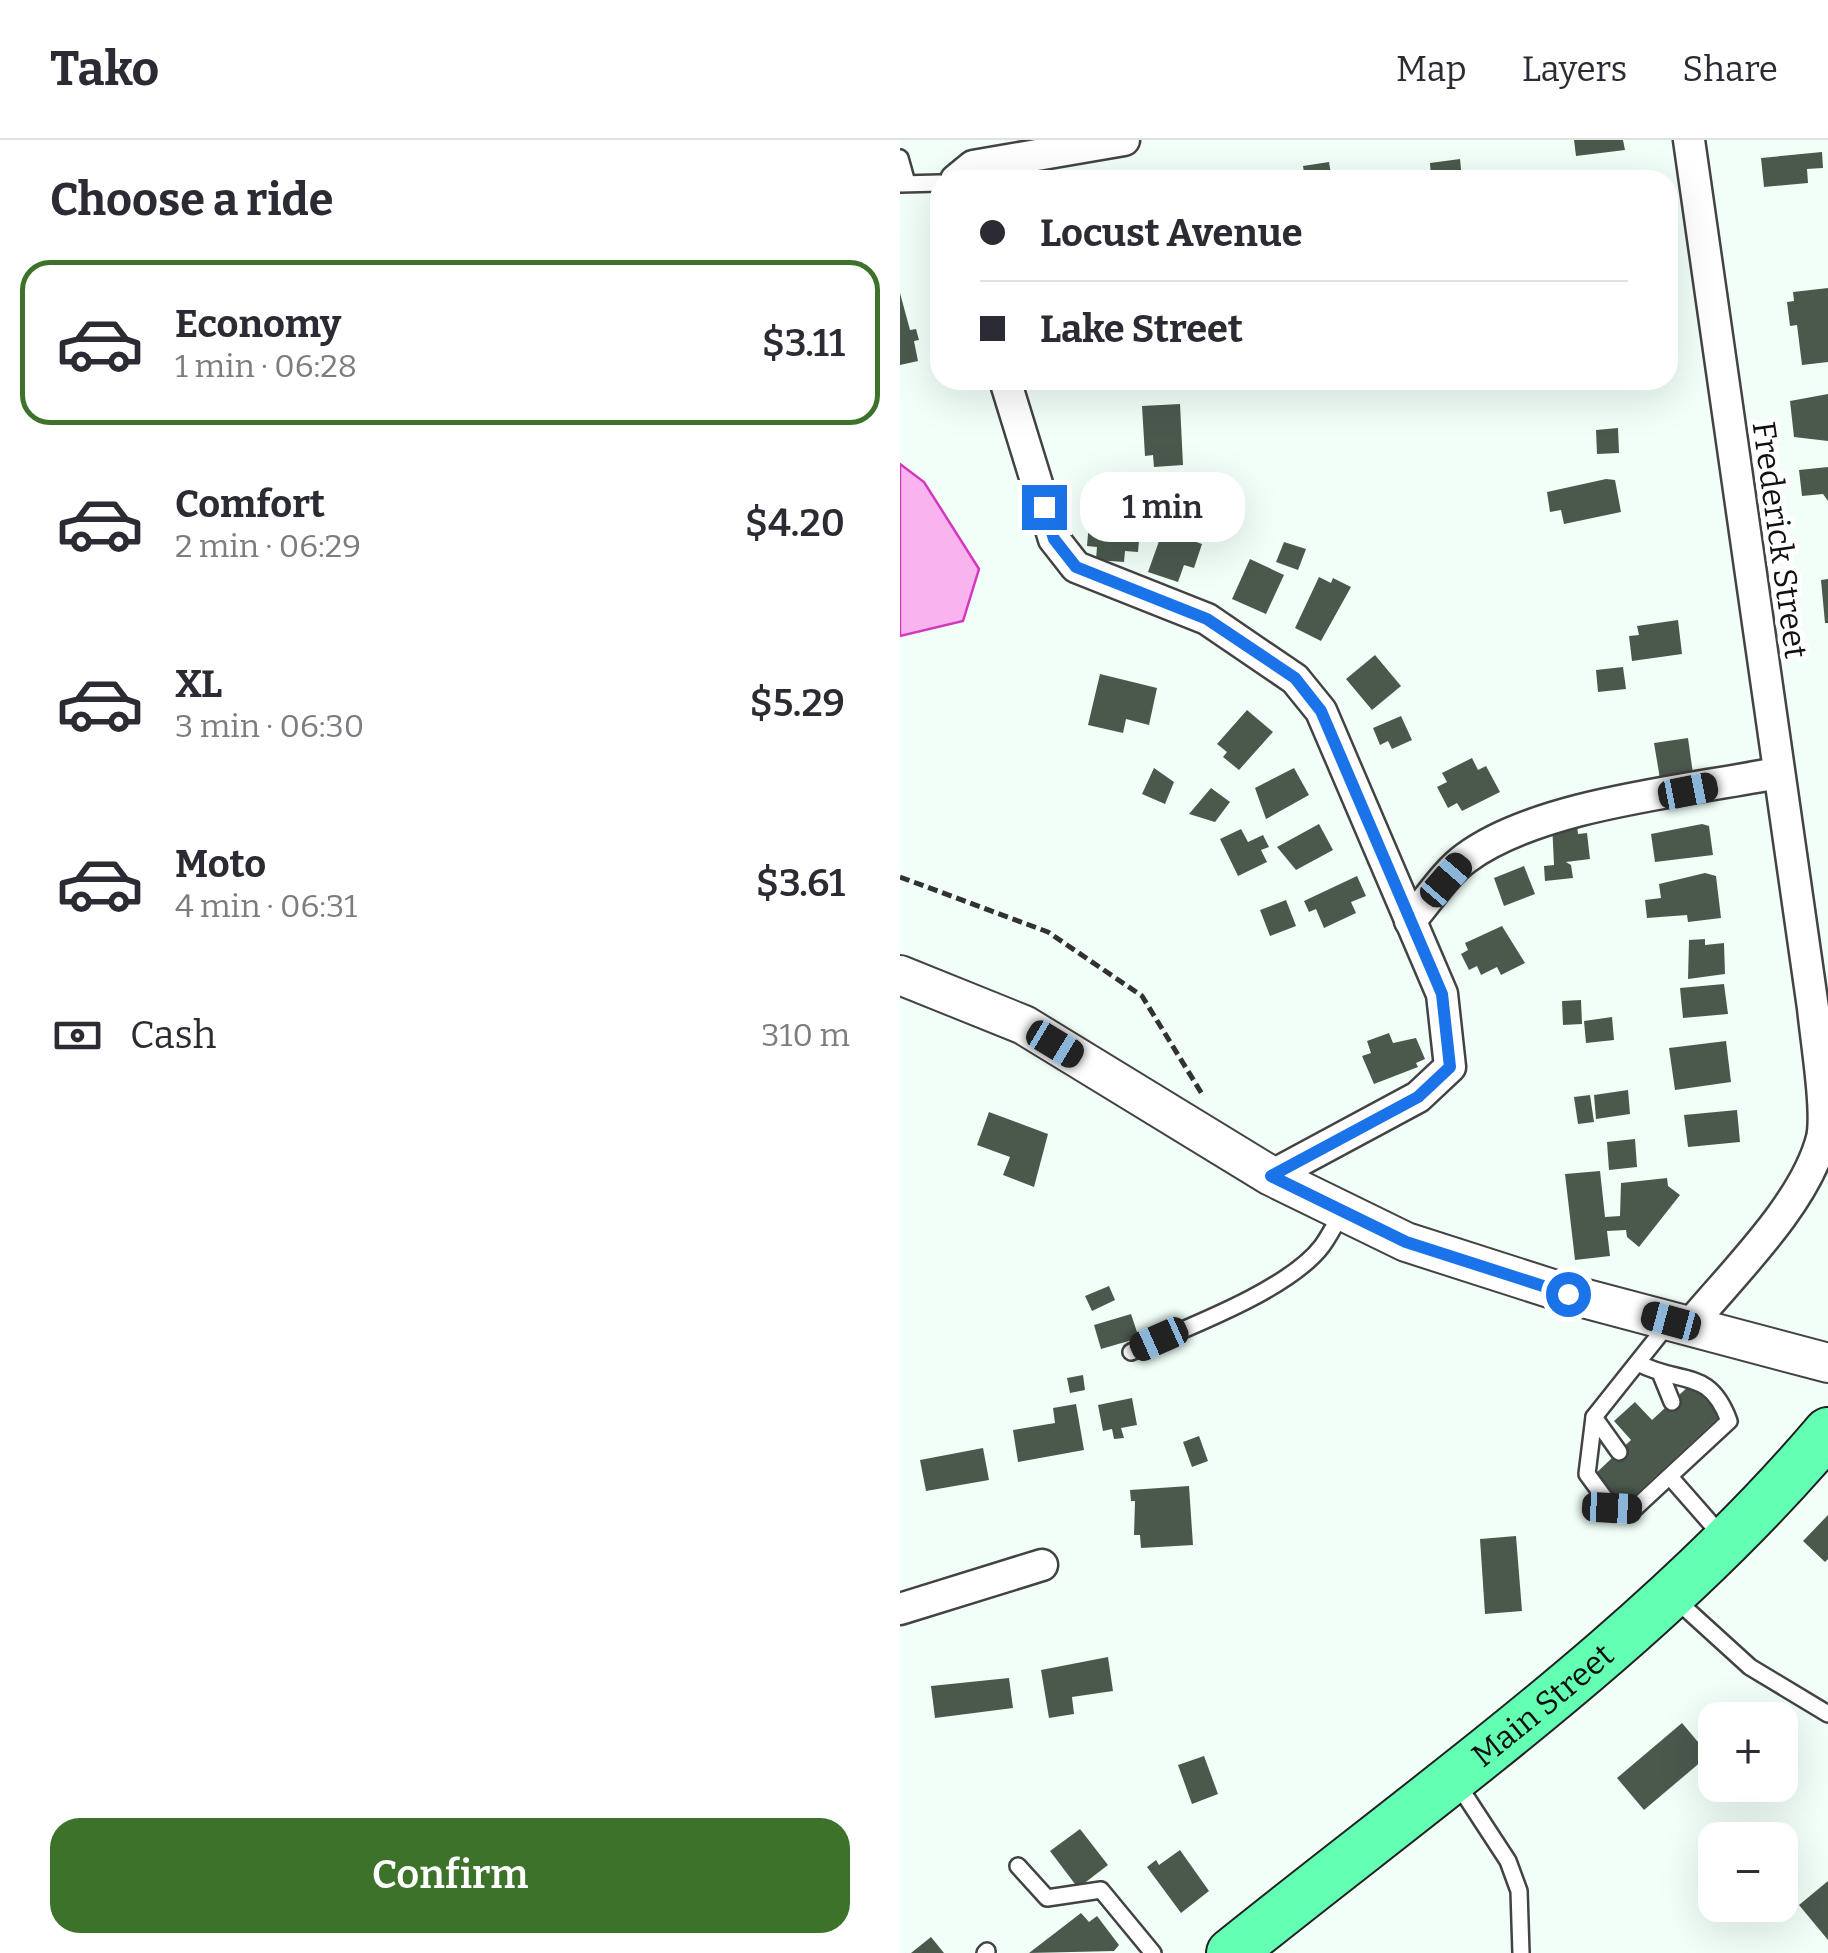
<!DOCTYPE html>
<html lang="en">
<head>
<meta charset="utf-8">
<style>
  :root { --surface:#fff; --page:#f2f2f3; --text:#2b2b33; --muted:#7c7c81; --line:#e1e1e2; --accent:#3c722a }
  body { margin:0; font-family:Bitter,serif; background:var(--page); color:var(--text); height:100vh; display:flex; flex-direction:column; font-size:38px; white-space:nowrap }
  * { box-sizing:border-box; margin:0 }
  p { font-size:32px; color:var(--muted) }
  .icon { flex:none; width:55px; height:55px; fill:none; stroke:currentColor; stroke-width:2; stroke-linecap:round; stroke-linejoin:round }
  .map { position:relative; flex:1; overflow:hidden }
  .panel { display:flex; flex-direction:column; background:var(--surface); width:900px }
  .panel>* { flex:none }
  .banner { position:absolute; left:30px; top:30px; width:748px; height:220px; border-radius:30px; box-shadow:0 10px 40px #0002; display:grid; align-content:center; height:220px; padding:0 50px; background:var(--surface) }
  .controls { position:absolute; left:798px; top:1562px; display:grid; gap:20px }
  .controls a { display:grid; place-items:center; width:100px; height:100px; border-radius:20px; background:var(--surface); box-shadow:0 10px 40px #0002; font-size:50px }
  .end { position:absolute; width:45px; height:45px; margin:-22px; border:12px solid #1a73e8; background:#fff; box-shadow:0 0 0 5px #fff }
  .from { border-radius:50% }
  .bubble { position:absolute; height:70px; border-radius:30px; background:var(--surface); box-shadow:0 10px 40px #0002; font-size:32px; font-weight:600; line-height:70px; text-align:center }
  .car { position:absolute; width:30px; height:60px; margin:-30px -15px; border-radius:12px; box-shadow:0 0 8px 2px #0007; background:linear-gradient(#222 24%,#8ab4d8 0 40%,#222 0 76%,#8ab4d8 0 86%,#222 0) }
  .banner b { display:flex; align-items:center; gap:35px; height:95px; font-size:38px }
  .banner b+b { border-top:2px solid var(--line) }
  .banner i { width:25px; height:25px; background:var(--text) }
  ul { padding:0; list-style:none }
  li { display:flex; align-items:center; gap:30px; height:165px; margin:0 20px 15px; padding:0 30px; border:5px solid transparent; border-radius:30px }
  li div { flex:1 }
  li b { display:block; font-size:38px }
  li em { font-style:normal; font-weight:600 }
  li.current { border-color:var(--accent) }
  li>.icon { width:90px; height:90px; stroke-width:1.5 }
  h2 { padding:0 50px; font-size:45px; line-height:120px }
  .pay { display:flex; align-items:center; gap:25px; height:110px; padding:0 50px; font-size:38px }
  .pay p { margin-inline-start:auto }
  .action { display:flex; gap:20px; margin-top:auto; padding:20px 50px }
  .action a { flex:1; height:115px; border-radius:30px; background:var(--accent); color:#fff; font-size:40px; font-weight:600; line-height:115px; text-align:center }
  header { display:flex; align-items:center; gap:60px; box-sizing:border-box; height:140px; padding:0 50px; background:var(--surface); border-bottom:2px solid var(--line) }
  header strong { font-size:48px }
  nav { display:flex; gap:55px; margin-inline-start:auto; font-size:35px }
  main { display:flex; flex:1; min-height:0 }
  .map>svg:first-child { display:block }
  .water { fill:#f9b4f0; stroke:#d437bb; stroke-width:2.5 }
  .building { fill:#4b594d }
  .lines { fill:none; stroke-linecap:round; stroke-linejoin:round }
  .service-casing { stroke:#434343; stroke-width:20 }
  .minor-casing { stroke:#434343; stroke-width:35 }
  .tertiary-casing { stroke:#434343; stroke-width:42 }
  .primary-casing { stroke:#212121; stroke-width:52 }
  .path { stroke:#323232; stroke-width:5; stroke-dasharray:10 5; stroke-linecap:butt }
  .service { stroke:#fff; stroke-width:15 }
  .minor { stroke:#fff; stroke-width:30 }
  .tertiary { stroke:#fff; stroke-width:38 }
  .primary { stroke:#63ffb3; stroke-width:48 }
  .route { stroke:#1a73e8; stroke-width:12 }
  .labels { text-anchor:middle; dominant-baseline:central; stroke-width:10; stroke-linejoin:round; paint-order:stroke }
  .street-label { font-size:32px; fill:#101010; stroke:#fff }
</style>
</head>
<body>
<header>
<strong>Tako</strong>
<nav><a>Map</a><a>Layers</a><a>Share</a></nav>
</header>
<main>
<section class="panel">
<h2>Choose a ride</h2>
<ul>
<li class="current"><svg class="icon" aria-label="car" viewBox="0 0 24 24"><path d="M5 17H2v-5l4-1 3-4h7l3 4 3 1v5h-3M9 17h6M6 11h13"/><circle cx="7" cy="17" r="2"/><circle cx="17" cy="17" r="2"/></svg><div><b>Economy</b><p>1 min · 06:28</p></div><em>$3.11</em></li>
<li><svg class="icon" aria-label="car" viewBox="0 0 24 24"><path d="M5 17H2v-5l4-1 3-4h7l3 4 3 1v5h-3M9 17h6M6 11h13"/><circle cx="7" cy="17" r="2"/><circle cx="17" cy="17" r="2"/></svg><div><b>Comfort</b><p>2 min · 06:29</p></div><em>$4.20</em></li>
<li><svg class="icon" aria-label="car" viewBox="0 0 24 24"><path d="M5 17H2v-5l4-1 3-4h7l3 4 3 1v5h-3M9 17h6M6 11h13"/><circle cx="7" cy="17" r="2"/><circle cx="17" cy="17" r="2"/></svg><div><b>XL</b><p>3 min · 06:30</p></div><em>$5.29</em></li>
<li><svg class="icon" aria-label="car" viewBox="0 0 24 24"><path d="M5 17H2v-5l4-1 3-4h7l3 4 3 1v5h-3M9 17h6M6 11h13"/><circle cx="7" cy="17" r="2"/><circle cx="17" cy="17" r="2"/></svg><div><b>Moto</b><p>4 min · 06:31</p></div><em>$3.61</em></li>
</ul>
<div class="pay"><svg class="icon" aria-label="cash" viewBox="0 0 24 24"><path d="M3 7h18v10H3z"/><circle cx="12" cy="12" r="2"/></svg>Cash<p>310 m</p></div>
<div class="action"><a>Confirm</a></div>
</section>
<div class="map">
<svg width="928" height="1813" viewBox="0 0 928 1813">
  <rect width="100%" height="100%" fill="#f2fff9"/>
  <!-- water -->
  <polygon class="water" points="0,324 24,342 79,429 63,481 0,496"/>
  <!-- building -->
  <g class="building">
    <polygon points="674,0 723,0 725,10 676,16"/>
    <polygon points="922,12 923,28 907,29 908,43 864,47 861,18"/>
    <polygon points="560,19 562,40 531,40 530,23"/>
    <polygon points="429,22 432,40 405,40 403,26"/>
    <polygon points="928,148 928,222 902,225 897,185 890,186 887,162 894,161 893,152"/>
    <polygon points="0,153 10,190 16,189 19,200 14,201 18,221 0,225"/>
    <polygon points="928,254 928,301 894,297 890,261"/>
    <polygon points="280,264 283,325 254,327 253,315 245,316 242,266"/>
    <polygon points="718,288 719,313 697,314 696,290"/>
    <polygon points="928,327 928,361 923,354 902,356 899,330"/>
    <polygon points="706,339 715,340 721,372 664,384 661,370 650,372 647,352"/>
    <polygon points="208,379 230,381 229,388 240,389 238,412 225,411 224,422 196,420 197,407 187,406 189,382 207,384"/>
    <polygon points="263,390 302,404 294,428 284,425 278,442 248,432"/>
    <polygon points="384,402 406,409 398,430 376,422"/>
    <polygon points="350,419 384,435 366,474 332,459"/>
    <polygon points="419,437 431,443 433,438 451,447 421,501 395,488"/>
    <polygon points="928,439 928,483 925,483 921,440"/>
    <polygon points="778,480 782,514 732,521 729,496 739,495 737,486"/>
    <polygon points="475,515 501,546 472,570 446,539"/>
    <polygon points="723,527 726,549 698,552 696,530"/>
    <polygon points="200,534 257,548 249,585 226,579 223,593 188,585"/>
    <polygon points="347,570 373,592 339,630 323,617 327,612 317,604"/>
    <polygon points="501,576 512,600 492,609 488,601 480,605 473,588"/>
    <polygon points="788,598 793,634 760,639 754,603"/>
    <polygon points="572,618 578,630 586,626 600,652 562,671 557,663 548,668 537,647 547,642 542,633"/>
    <polygon points="254,628 274,642 265,664 242,654"/>
    <polygon points="394,628 409,655 366,679 355,648"/>
    <polygon points="311,648 330,662 315,682 289,674"/>
    <polygon points="675,666 678,694 687,693 690,719 666,722 671,725 673,738 645,741 644,726 654,725 652,682"/>
    <polygon points="419,684 433,710 396,730 377,707"/>
    <polygon points="802,684 809,686 813,715 755,722 751,694"/>
    <polygon points="341,689 348,702 363,695 369,707 361,710 367,722 338,736 320,699"/>
    <polygon points="624,726 635,754 604,766 594,738"/>
    <polygon points="805,733 816,736 821,778 788,782 787,775 747,778 745,760 761,758 759,744"/>
    <polygon points="457,736 466,756 451,762 456,773 424,788 416,769 409,772 404,761"/>
    <polygon points="386,760 396,786 370,796 360,770"/>
    <polygon points="602,786 625,823 601,835 597,827 581,835 577,826 569,830 561,814 568,810 565,803"/>
    <polygon points="805,799 805,805 824,803 825,834 788,839 789,800"/>
    <polygon points="824,844 828,874 783,878 780,848"/>
    <polygon points="681,860 682,884 663,885 662,861"/>
    <polygon points="712,877 714,900 686,903 684,881"/>
    <polygon points="489,893 493,903 516,898 525,919 516,923 518,927 474,944 462,916 471,913 467,901"/>
    <polygon points="826,901 831,942 775,950 769,908"/>
    <polygon points="728,950 730,974 696,979 694,955"/>
    <polygon points="690,955 694,982 678,984 674,957"/>
    <polygon points="837,970 840,1002 788,1007 784,975"/>
    <polygon points="89,972 148,994 134,1047 103,1035 110,1017 77,1005"/>
    <polygon points="735,999 737,1027 709,1030 707,1002"/>
    <polygon points="700,1031 705,1077 720,1076 721,1043 767,1038 768,1046 780,1055 739,1107 727,1097 726,1090 707,1091 710,1116 675,1120 665,1034"/>
    <polygon points="209,1146 215,1160 192,1171 185,1156"/>
    <polygon points="231,1174 239,1198 201,1209 194,1185"/>
    <polygon points="183,1235 185,1250 170,1253 167,1238"/>
    <polygon points="791,1244 821,1275 722,1367 693,1336 731,1300 714,1281 735,1262 752,1280"/>
    <polygon points="232,1258 237,1285 221,1288 224,1298 214,1299 212,1289 203,1291 198,1265"/>
    <polygon points="176,1264 184,1310 118,1322 113,1290 155,1283 153,1268"/>
    <polygon points="299,1296 308,1321 292,1327 283,1302"/>
    <polygon points="83,1308 89,1340 26,1351 20,1320"/>
    <polygon points="289,1346 293,1405 241,1408 240,1395 234,1395 235,1361 231,1361 230,1350"/>
    <polygon points="928,1375 928,1419 925,1422 903,1401"/>
    <polygon points="616,1396 622,1471 585,1474 580,1399"/>
    <polygon points="208,1517 213,1551 172,1557 174,1574 149,1578 141,1530"/>
    <polygon points="109,1538 113,1568 35,1578 31,1546"/>
    <polygon points="782,1583 809,1615 744,1670 717,1638"/>
    <polygon points="304,1616 318,1654 292,1664 278,1625"/>
    <polygon points="180,1689 208,1725 178,1748 150,1711"/>
    <polygon points="280,1710 309,1751 281,1773 247,1727 256,1720 259,1725"/>
    <polygon points="928,1741 928,1800 899,1765"/>
    <polygon points="181,1773 189,1782 197,1776 219,1805 214,1811 129,1813"/>
    <polygon points="31,1797 44,1813 11,1813"/>
  </g>
  <g class="lines">
    <!-- service casing -->
    <g class="service-casing">
      <g id="service">
        <polyline points="0,18 7,43"/>
        <polyline points="0,44 40,43"/>
        <path d="M 231,1212 C 283,1189 388,1151 422,1106 C 430,1095 436,1083 442,1072"/>
        <path d="M 738,1223 C 782,1246 809,1227 829,1281 L 733,1370 L 712,1368 L 687,1334 L 694,1277 L 768,1184"/>
        <polyline points="761,1235 772,1262"/>
        <polyline points="694,1277 719,1312"/>
        <polyline points="771,1338 821,1395"/>
        <polyline points="773,1457 850,1527 928,1574"/>
        <polyline points="557,1643 608,1721 619,1751 621,1813"/>
        <polyline points="118,1726 147,1758 201,1750 253,1813"/>
        <polyline points="85,1813 87,1811"/>
      </g>
    </g>
    <!-- minor casing -->
    <g class="minor-casing">
      <g id="minor">
        <path d="M 789,0 L 913,868 C 916,899 928,971 922,998 C 905,1064 833,1133 790,1185"/>
        <polyline points="56,40 73,26 224,0"/>
        <polyline points="105,240 154,399 176,427 307,479 395,539 421,571 542,854 550,927 518,957 371,1036"/>
        <path d="M 510,781 C 528,761 545,733 566,718 C 639,664 787,651 877,633"/>
        <polyline points="0,1469 142,1425"/>
      </g>
    </g>
    <!-- tertiary casing -->
    <g class="tertiary-casing">
      <polyline id="tertiary" points="0,835 124,885 371,1036 506,1102 668,1154 928,1223"/>
    </g>
    <!-- primary casing -->
    <g class="primary-casing">
      <g id="primary">
        <path id="s1" d="M 331,1813 C 536,1648 758,1493 928,1292"/>
      </g>
    </g>
    <!-- path -->
    <polyline class="path" points="0,737 148,792 242,856 302,954"/>
    <!-- service -->
    <use href="#service" class="service"/>
    <!-- minor -->
    <use href="#minor" class="minor"/>
    <!-- tertiary -->
    <use href="#tertiary" class="tertiary"/>
    <!-- primary -->
    <use href="#primary" class="primary"/>
  </g>
  <g class="lines">
    <!-- route -->
    <polyline class="route" points="144,367 154,399 176,427 307,479 395,538 421,571 542,854 550,927 518,957 371,1036 506,1102 668,1154"/>
  </g>
  <g class="labels">
    <!-- street labels -->
    <g class="street-label">
      <text transform="translate(880 400) rotate(82)">Frederick Street</text>
      <text stroke="none"><textPath href="#s1" startOffset="398">Main Street</textPath></text>
    </g>
  </g>
</svg>
<div class="controls">
<a>+</a>
<a>−</a>
</div>
<i class="end from" style="left:668px;top:1154px"></i>
<i class="end" style="left:144px;top:367px"></i>
<div class="bubble" style="left:180px;top:332px;width:165px">1 min</div>
<i class="car" style="left:788px;top:651px;rotate:79deg"></i>
<i class="car" style="left:546px;top:740px;rotate:41deg"></i>
<i class="car" style="left:155px;top:904px;rotate:121deg"></i>
<i class="car" style="left:771px;top:1181px;rotate:285deg"></i>
<i class="car" style="left:259px;top:1199px;rotate:246deg"></i>
<i class="car" style="left:712px;top:1368px;rotate:93deg"></i>
<div class="banner">
<b><i class="from"></i>Locust Avenue</b>
<b><i></i>Lake Street</b>
</div>
</div>
</main>
</body>
</html>
